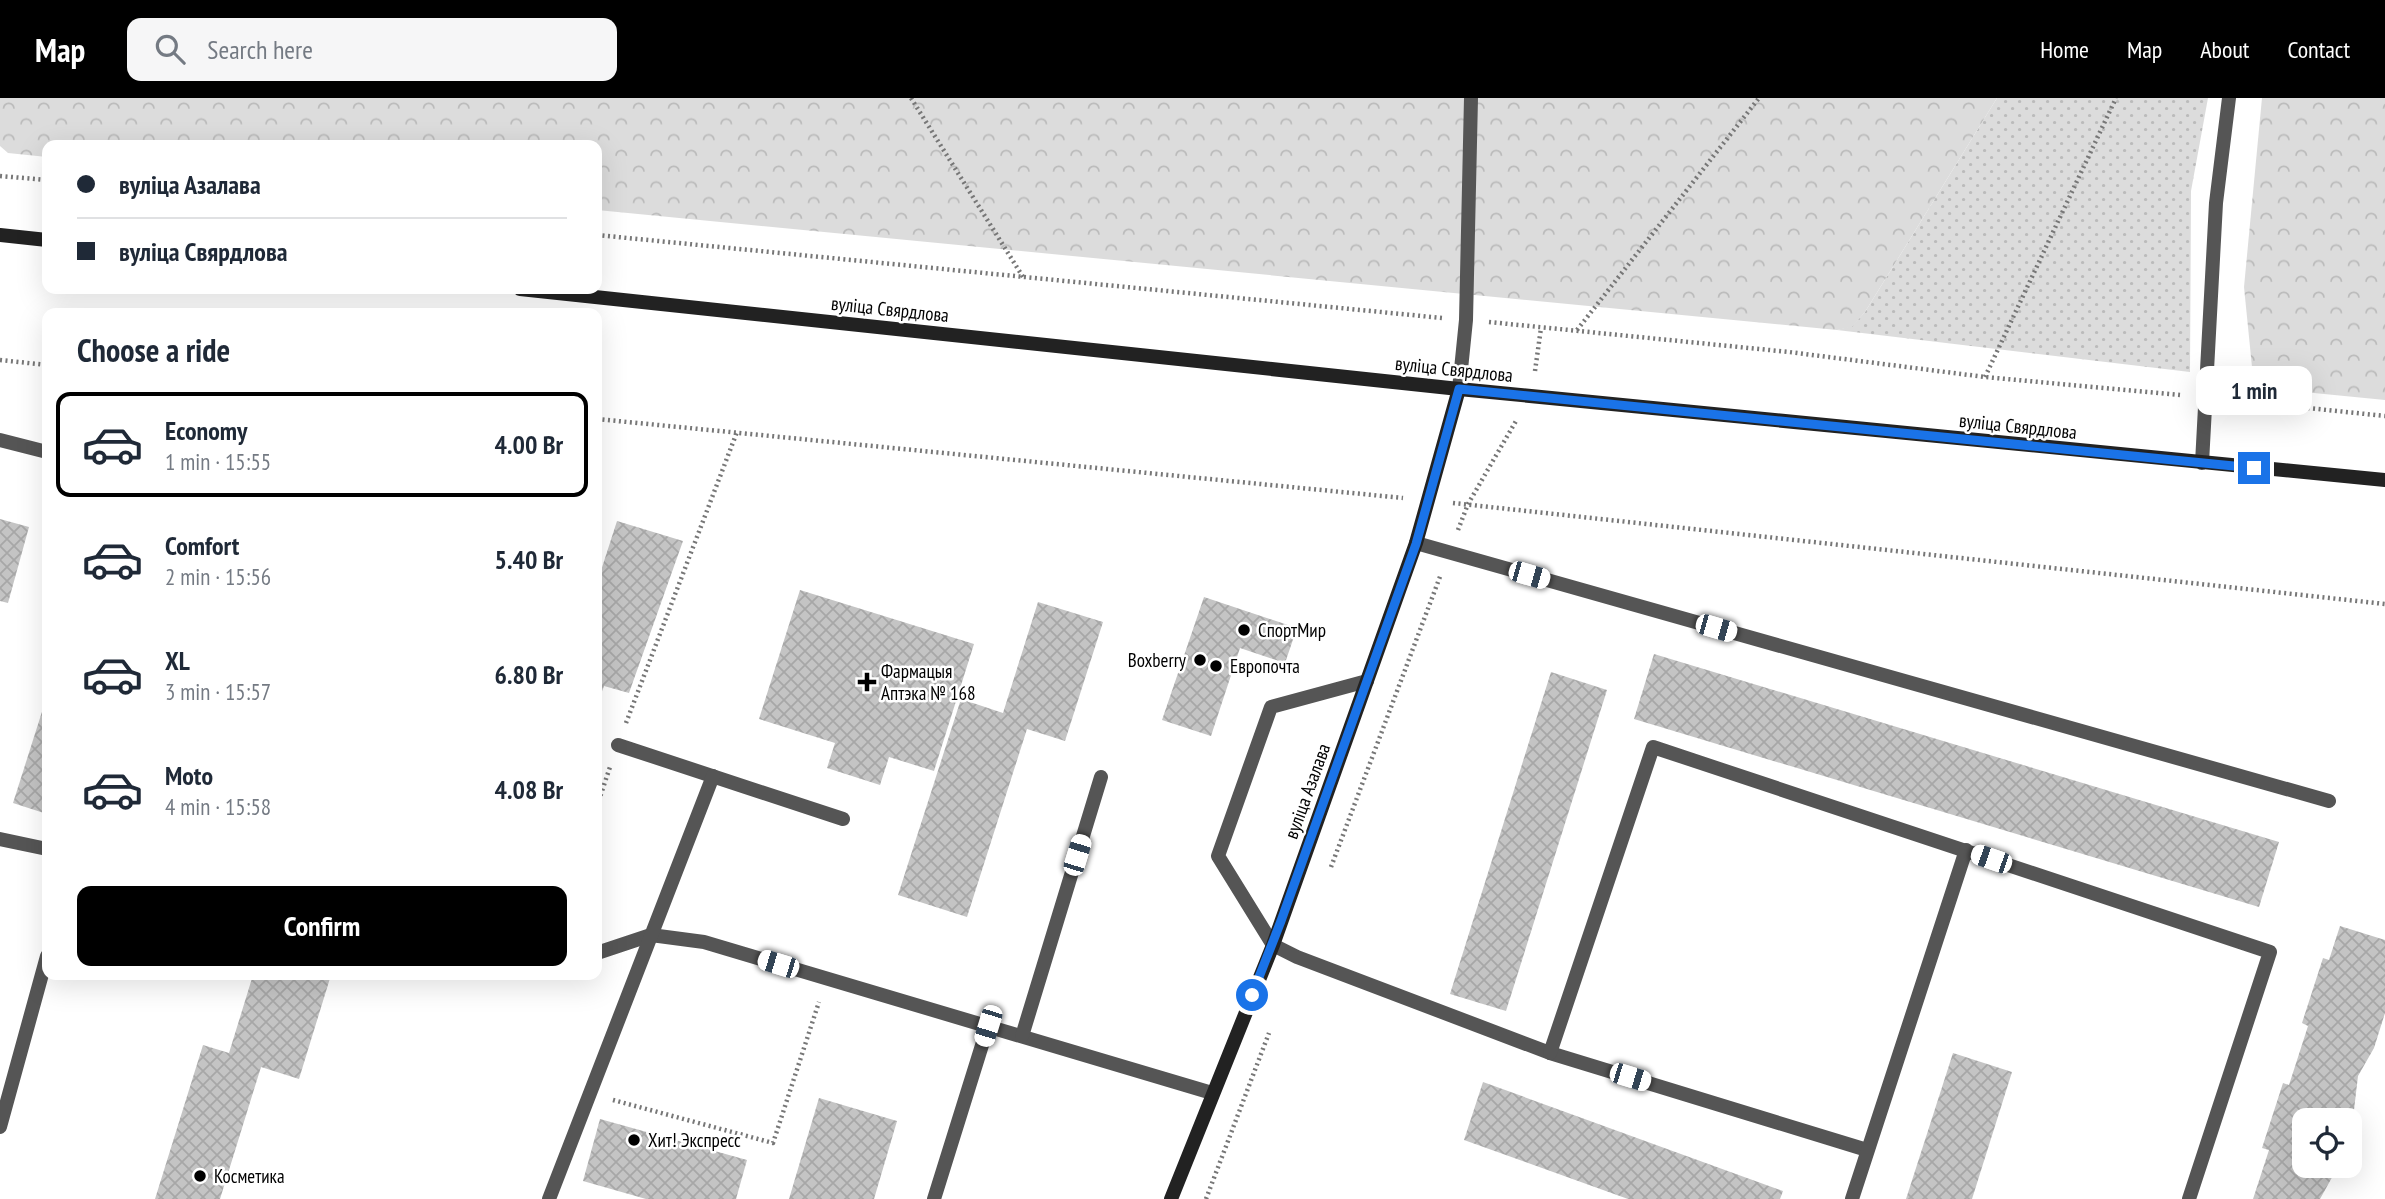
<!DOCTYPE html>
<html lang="en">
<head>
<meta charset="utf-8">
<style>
  :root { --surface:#fff; --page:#f6f6f7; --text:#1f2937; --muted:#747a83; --line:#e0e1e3; --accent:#000 }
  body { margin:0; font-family:"PT Sans Narrow",sans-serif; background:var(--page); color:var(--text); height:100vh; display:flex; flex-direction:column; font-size:26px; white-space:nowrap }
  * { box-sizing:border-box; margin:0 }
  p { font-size:23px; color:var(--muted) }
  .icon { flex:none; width:38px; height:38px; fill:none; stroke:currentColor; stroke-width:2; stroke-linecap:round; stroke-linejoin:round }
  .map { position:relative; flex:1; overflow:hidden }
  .drawer { position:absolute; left:42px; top:210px; width:560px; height:672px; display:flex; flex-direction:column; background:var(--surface); border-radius:14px; box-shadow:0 7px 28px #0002 }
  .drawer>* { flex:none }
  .hud { position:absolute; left:42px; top:42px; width:560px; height:154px; border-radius:14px; box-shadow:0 7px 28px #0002; display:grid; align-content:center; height:154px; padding:0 35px; background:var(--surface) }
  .buttons { position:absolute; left:2292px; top:1010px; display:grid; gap:14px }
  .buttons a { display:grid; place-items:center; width:70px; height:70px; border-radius:14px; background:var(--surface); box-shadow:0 7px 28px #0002; font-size:35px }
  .end { position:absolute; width:32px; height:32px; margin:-16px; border:9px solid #1a73e8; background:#fff; box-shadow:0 0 0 4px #fff }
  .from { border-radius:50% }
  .bubble { position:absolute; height:49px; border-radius:14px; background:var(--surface); box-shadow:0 7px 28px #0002; font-size:23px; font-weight:700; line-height:49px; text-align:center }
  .car { position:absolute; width:21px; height:42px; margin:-21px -10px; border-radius:9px; box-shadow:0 0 5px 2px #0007; background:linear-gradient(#fff 24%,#345 0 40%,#fff 0 76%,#345 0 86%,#fff 0) }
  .hud b { display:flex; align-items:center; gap:24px; height:66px; font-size:26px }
  .hud b+b { border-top:2px solid var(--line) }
  .hud i { width:18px; height:18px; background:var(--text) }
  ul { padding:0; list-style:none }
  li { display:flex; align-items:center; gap:21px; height:105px; margin:0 14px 10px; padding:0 21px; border:4px solid transparent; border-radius:14px }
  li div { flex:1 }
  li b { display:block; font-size:26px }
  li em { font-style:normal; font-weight:700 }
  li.current { border-color:var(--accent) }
  li>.icon { width:63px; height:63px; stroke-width:1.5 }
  h2 { padding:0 35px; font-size:32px; line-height:84px }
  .action { display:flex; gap:14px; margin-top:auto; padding:14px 35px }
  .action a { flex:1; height:80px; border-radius:14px; background:var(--accent); color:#fff; font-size:28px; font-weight:700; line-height:80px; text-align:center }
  header { display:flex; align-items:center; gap:42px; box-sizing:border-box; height:98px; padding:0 35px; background:var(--accent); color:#fff }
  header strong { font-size:33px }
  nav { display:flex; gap:38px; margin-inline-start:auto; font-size:24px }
  .search { width:490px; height:63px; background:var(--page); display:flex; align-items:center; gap:18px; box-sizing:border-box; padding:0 24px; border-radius:14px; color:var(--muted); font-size:26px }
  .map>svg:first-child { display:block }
  .grass { fill:url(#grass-dots) }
  .forest { fill:url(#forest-crowns) }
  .building { fill:url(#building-cross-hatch) }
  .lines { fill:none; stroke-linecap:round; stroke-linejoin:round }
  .path { stroke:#777; stroke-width:4.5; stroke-dasharray:2 3.5; stroke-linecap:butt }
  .lane { stroke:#555; stroke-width:14 }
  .secondary { stroke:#222; stroke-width:14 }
  .route { stroke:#1a73e8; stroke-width:9 }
  .poi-dot { fill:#000; stroke:#fff; stroke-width:2.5 }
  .labels { text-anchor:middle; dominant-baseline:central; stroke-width:5; stroke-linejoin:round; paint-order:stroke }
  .street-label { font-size:19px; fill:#000; stroke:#fff }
  .poi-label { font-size:19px; fill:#000; stroke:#fff; text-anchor:start }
</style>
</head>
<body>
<header>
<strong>Map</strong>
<div class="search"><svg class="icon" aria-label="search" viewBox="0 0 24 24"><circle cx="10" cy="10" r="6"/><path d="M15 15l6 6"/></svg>Search here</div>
<nav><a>Home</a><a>Map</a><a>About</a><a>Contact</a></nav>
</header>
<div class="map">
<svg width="2385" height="1101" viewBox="0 0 2385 1101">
  <defs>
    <pattern id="grass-dots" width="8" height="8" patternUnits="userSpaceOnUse" patternTransform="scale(1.75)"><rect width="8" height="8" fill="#dcdcdc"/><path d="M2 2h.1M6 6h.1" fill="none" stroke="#bbb" stroke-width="1.8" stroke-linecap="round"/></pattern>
    <pattern id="forest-crowns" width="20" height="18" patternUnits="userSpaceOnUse" patternTransform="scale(1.75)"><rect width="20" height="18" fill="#dcdcdc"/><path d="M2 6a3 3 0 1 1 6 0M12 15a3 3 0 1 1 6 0" fill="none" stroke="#bbb"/></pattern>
    <pattern id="building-cross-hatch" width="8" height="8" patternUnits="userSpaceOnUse" patternTransform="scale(1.75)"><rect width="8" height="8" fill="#c4c4c4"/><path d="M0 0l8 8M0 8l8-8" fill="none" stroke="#a7a7a7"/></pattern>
  </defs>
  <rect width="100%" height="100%" fill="#fff"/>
  <!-- grass -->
  <polygon class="grass" points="1997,0 2208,0 2191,93 2190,274 1837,232 1852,228 1865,214"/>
  <!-- forest -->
  <g class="forest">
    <polygon points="0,0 1997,0 1865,214 1852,229 1837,232 597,112 597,47 47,47 47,59 8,55 0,48"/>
    <polygon points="2262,0 2385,0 2385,302 2254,289 2244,189"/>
  </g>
  <!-- building -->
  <g class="building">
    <polygon points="0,421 29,429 8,505 0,503"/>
    <polygon points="617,423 683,443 629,595 604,588 597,607 597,485"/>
    <polygon points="800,492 974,546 934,673 889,659 880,687 827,670 835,645 759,621"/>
    <polygon points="1204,499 1297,530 1285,565 1240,550 1211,638 1162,622"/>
    <polygon points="1038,504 1103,524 1065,643 1027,631 967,819 898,797 961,601 1003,615"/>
    <polygon points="1654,556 2279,744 2259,809 1634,621"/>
    <polygon points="1551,574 1607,592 1506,913 1450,896"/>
    <polygon points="47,598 47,716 13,705"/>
    <polygon points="2340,828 2385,842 2385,915 2374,950 2358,978 2354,1012 2351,1022 2305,1022 2305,1068 2337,1068 2335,1074 2320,1101 2253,1101 2269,1052 2262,1050 2283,985 2289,987 2308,928 2302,925 2323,860 2329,862"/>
    <polygon points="253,877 331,877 299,981 261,969 220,1101 155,1101 203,947 229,955"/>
    <polygon points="1953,955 2012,974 1972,1101 1906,1101"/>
    <polygon points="1483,984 1783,1093 1780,1101 1628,1101 1464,1042"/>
    <polygon points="819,1000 897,1023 874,1101 789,1101"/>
    <polygon points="600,1021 747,1062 736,1101 646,1101 583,1083"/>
  </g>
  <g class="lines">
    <!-- path -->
    <g class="path">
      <polyline points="911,0 1023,179"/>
      <polyline points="0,78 47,82"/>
      <polyline points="597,137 1442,220"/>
      <polyline points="1489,224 1789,254 1985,279 2180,297"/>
      <polyline points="1577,232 1759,0"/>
      <polyline points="0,262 47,267"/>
      <polyline points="1535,273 1541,230"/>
      <polyline points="1985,279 2116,0"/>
      <polyline points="2231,302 2385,318"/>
      <polyline points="597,321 1403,400"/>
      <polyline points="1453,405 2385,506"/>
      <polyline points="1458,432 1468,406 1516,323"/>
      <polyline points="626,625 737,334"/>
      <polyline points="597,708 610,669"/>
      <polyline points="1331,769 1441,476"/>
      <polyline points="613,1002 773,1045 819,904"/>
      <polyline points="1206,1101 1269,935"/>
    </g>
    <!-- lane -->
    <g class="lane">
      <polyline points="1459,291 1466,222 1471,0"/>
      <polyline points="0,342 47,354"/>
      <polyline points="2202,365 2216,105 2229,0"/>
      <polyline points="1416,445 2329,703"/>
      <polyline points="1367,583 1271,609 1218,758 1273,847 1297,859 1550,955 1867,1052"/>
      <polyline points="618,647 843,721"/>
      <polyline points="0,741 47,751"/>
      <polyline points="597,855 651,837 704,844 1212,995"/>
      <polyline points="1022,938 1101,679"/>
      <polyline points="1550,955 1653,649 2270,854 2189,1101"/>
      <polyline points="0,1029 47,858"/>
      <polyline points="549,1101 713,678"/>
      <polyline points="934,1101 988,928"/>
      <polyline points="1852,1101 1966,752"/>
    </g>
    <!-- secondary -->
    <g class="secondary">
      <polyline points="0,137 47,142"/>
      <polyline points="520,191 1459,291 2385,382"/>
      <polyline points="1171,1101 1273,847 1416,445 1459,291"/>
    </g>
  </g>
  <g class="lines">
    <!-- route -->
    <polyline class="route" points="1252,897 1281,823 1416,446 1459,291 2254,370"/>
  </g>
  <!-- markers -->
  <g class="poi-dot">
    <circle cx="1244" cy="532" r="7"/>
    <circle cx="1200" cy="562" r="7"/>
    <circle cx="1216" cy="568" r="7"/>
    <path d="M863.5 573.5h7v7h7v7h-7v7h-7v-7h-7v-7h7z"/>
    <circle cx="634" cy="1042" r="7"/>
    <circle cx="200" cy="1078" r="7"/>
  </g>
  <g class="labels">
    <!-- street labels -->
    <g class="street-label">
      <text transform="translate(890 211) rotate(6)">вуліца Свярдлова</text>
      <text transform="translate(1454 271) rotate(6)">вуліца Свярдлова</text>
      <text transform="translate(2018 328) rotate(6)">вуліца Свярдлова</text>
      <text transform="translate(1307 693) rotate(-70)">вуліца Азалава</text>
    </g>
    <!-- poi labels -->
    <g class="poi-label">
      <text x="1258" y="532">СпортМир</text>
      <text x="1186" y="562" text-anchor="end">Boxberry</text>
      <text x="1230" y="568">Европочта</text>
      <text x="881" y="573">Фармацыя<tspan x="881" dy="22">Аптэка № 168</tspan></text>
      <text x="648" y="1042">Хит! Экспресс</text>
      <text x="214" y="1078">Косметика</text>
    </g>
  </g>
</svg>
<div class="buttons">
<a><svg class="icon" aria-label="locate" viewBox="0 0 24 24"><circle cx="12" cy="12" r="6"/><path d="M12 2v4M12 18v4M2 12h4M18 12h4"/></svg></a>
</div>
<i class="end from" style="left:1252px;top:897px"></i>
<i class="end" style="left:2254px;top:370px"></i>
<div class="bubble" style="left:2196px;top:268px;width:116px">1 min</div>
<i class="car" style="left:1529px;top:477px;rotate:106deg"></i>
<i class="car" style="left:1716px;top:530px;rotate:106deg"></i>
<i class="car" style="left:1077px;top:757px;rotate:17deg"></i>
<i class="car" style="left:1991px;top:761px;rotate:289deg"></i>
<i class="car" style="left:778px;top:866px;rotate:287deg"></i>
<i class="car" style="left:988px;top:928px;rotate:197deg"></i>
<i class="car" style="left:1630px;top:979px;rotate:107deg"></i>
<div class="hud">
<b><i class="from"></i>вуліца Азалава</b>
<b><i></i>вуліца Свярдлова</b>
</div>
<section class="drawer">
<h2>Choose a ride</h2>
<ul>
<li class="current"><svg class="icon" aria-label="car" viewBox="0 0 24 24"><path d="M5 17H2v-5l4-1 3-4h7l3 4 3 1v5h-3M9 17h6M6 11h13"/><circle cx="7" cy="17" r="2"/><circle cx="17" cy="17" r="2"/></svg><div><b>Economy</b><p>1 min · 15:55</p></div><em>4.00 Br</em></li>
<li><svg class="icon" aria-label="car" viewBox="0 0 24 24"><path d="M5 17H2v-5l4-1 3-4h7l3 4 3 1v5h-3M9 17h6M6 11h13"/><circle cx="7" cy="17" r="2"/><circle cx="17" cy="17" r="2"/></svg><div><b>Comfort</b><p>2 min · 15:56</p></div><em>5.40 Br</em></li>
<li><svg class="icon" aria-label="car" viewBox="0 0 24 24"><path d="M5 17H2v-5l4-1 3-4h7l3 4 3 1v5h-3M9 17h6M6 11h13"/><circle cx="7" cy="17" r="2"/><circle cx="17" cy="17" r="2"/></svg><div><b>XL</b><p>3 min · 15:57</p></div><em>6.80 Br</em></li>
<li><svg class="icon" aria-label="car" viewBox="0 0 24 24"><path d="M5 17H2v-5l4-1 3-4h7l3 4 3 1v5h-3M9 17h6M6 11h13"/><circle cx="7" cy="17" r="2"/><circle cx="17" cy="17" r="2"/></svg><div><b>Moto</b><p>4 min · 15:58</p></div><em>4.08 Br</em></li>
</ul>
<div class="action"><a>Confirm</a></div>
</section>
</div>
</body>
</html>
